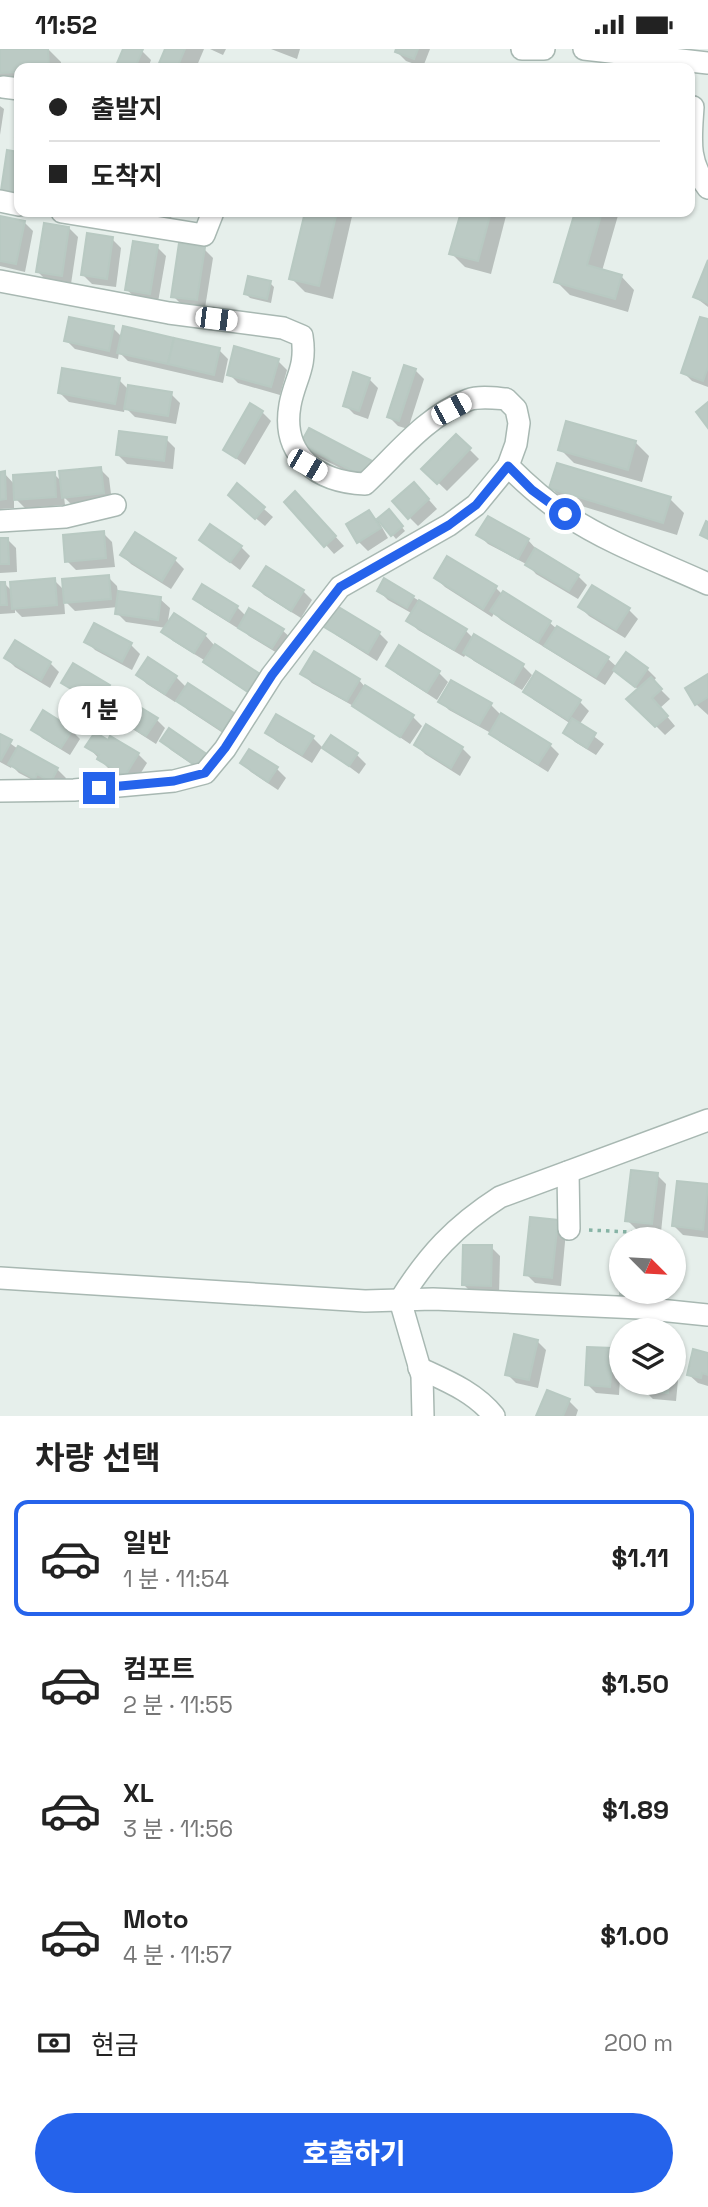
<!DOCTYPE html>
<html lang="ko">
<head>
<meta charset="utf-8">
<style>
  :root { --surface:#fff; --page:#f2f2f2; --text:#222; --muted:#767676; --line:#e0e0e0; --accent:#2563eb }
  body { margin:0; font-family:"Space Grotesk","Noto Sans KR",sans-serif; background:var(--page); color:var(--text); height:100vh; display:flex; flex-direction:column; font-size:26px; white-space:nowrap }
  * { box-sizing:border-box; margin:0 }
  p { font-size:23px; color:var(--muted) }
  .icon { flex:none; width:38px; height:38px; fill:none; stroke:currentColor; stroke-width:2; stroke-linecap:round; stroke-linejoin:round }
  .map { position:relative; height:1367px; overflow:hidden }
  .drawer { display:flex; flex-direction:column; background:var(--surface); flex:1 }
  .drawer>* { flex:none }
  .guide { position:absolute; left:14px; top:14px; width:681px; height:154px; border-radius:14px; box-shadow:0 2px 5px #0004; display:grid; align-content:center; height:154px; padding:0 35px; background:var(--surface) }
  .needle { width:46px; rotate:114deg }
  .fabs { position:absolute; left:609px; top:1178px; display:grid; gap:14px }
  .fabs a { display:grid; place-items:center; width:77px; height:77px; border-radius:50%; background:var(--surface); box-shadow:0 2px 5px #0004; font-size:35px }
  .end { position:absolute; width:32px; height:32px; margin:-16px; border:9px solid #2563eb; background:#fff; box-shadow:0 0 0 4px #fff }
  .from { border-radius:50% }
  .bubble { position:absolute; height:49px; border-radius:24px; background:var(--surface); box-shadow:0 2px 5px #0004; font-size:23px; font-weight:800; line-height:49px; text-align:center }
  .car { position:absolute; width:21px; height:42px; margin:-21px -10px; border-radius:9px; box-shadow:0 0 5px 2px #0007; background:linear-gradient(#fff 24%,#345 0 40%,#fff 0 76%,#345 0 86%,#fff 0) }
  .guide b { display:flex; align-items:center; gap:24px; height:66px; font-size:26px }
  .guide b+b { border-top:2px solid var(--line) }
  .guide i { width:18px; height:18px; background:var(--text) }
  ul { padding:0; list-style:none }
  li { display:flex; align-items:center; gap:21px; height:116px; margin:0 14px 10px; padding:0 21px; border:4px solid transparent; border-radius:14px }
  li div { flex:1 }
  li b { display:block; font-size:26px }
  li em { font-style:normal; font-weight:800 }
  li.on { border-color:var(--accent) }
  li>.icon { width:63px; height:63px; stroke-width:1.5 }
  h2 { padding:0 35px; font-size:32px; line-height:84px }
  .pay { display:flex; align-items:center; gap:18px; height:77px; padding:0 35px; font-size:26px }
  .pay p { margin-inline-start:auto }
  .cta { display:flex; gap:14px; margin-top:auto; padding:14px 35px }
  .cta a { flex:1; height:80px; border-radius:42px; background:var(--accent); color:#fff; font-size:28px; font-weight:800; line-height:80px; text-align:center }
  .status { display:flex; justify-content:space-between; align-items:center; height:49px; padding:0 35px; background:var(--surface); direction:ltr }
  .status svg { height:19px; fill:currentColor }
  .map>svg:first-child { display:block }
  .shadow { fill:#0003 }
  .building { fill:#bbcac4; stroke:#b8c9c2; stroke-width:2 }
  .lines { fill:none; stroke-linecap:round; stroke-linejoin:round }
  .minor-casing { stroke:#a8b8b2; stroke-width:24 }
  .path { stroke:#86b3a5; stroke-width:3.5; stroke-dasharray:3.5 5; stroke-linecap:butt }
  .minor { stroke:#fff; stroke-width:21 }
  .route { stroke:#2563eb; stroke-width:9 }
</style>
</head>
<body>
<div class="status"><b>11:52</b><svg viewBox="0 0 49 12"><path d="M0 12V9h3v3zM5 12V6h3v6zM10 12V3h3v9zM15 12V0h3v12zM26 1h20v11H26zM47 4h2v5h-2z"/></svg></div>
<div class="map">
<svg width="708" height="1367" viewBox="0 0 708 1367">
  <rect width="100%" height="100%" fill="#e6efeb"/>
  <!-- shadow -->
  <g class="shadow">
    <polygon points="48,0 61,13 61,19 19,19 19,37 0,38 0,2"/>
    <polygon points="125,0 142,2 151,11 148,19 117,19"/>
    <polygon points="167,0 204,0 196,19 158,19"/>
    <polygon points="210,0 226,0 223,6"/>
    <polygon points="271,0 300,0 297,10"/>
    <polygon points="398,0 430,0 423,18 406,12 397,3"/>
    <polygon points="0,57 4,60 0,86"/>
    <polygon points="140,163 172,163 170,178 139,166"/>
    <polygon points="307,163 353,163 333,250 305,243 291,229"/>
    <polygon points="462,163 507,163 491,225 465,218 451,204"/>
    <polygon points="576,163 619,163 602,222 621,227 634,241 628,263 570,246 556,232"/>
    <polygon points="0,169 24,173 33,182 25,223 0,217"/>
    <polygon points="69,179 78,188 71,235 47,232 38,223"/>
    <polygon points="112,190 121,199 116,238 92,235 83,226"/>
    <polygon points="157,198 166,207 158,253 136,249 126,240"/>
    <polygon points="204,200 213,209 205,259 182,256 173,247"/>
    <polygon points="708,216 708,258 695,248"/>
    <polygon points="270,234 274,238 271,254 250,249 246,245"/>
    <polygon points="708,272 708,338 692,332 683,323"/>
    <polygon points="113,279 122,288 219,301 228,310 223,334 128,312 119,303 118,310 75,300 66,291"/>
    <polygon points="278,312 287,321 280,346 238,334 229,325"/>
    <polygon points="415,321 424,330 408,380 398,377 389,368"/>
    <polygon points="369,330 378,339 368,370 354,365 345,356"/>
    <polygon points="119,331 129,341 171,345 180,354 176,375 135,368 125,358 124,363 69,353 60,344"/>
    <polygon points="262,363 271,372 245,416 225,401"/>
    <polygon points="309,381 375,437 311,404 302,395"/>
    <polygon points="456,387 479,410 447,442 424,420"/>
    <polygon points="166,390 175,399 173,420 127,415 118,406"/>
    <polygon points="636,394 649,407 642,433 574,414 560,400"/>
    <polygon points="100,420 109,429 112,453 73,457 64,448 65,456 25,459 14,448 14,459 0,460 0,425 4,424 15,436 54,425 62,433"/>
    <polygon points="238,437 273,468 265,477 239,455"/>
    <polygon points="551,439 670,450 684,464 677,486 565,452"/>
    <polygon points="423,444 437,460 418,477 409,468"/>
    <polygon points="304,453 344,497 334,505 326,496"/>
    <polygon points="369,463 378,472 389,463 405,482 396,490 381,472 379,473 388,489 368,502 359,493"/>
    <polygon points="103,484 112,493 115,518 76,521 67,512"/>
    <polygon points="479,486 528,491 537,501 578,527 587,536 578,550 536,525 528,516 488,495"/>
    <polygon points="7,490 16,499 17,523 0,524 0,491"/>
    <polygon points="201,491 241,498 250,507 240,521"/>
    <polygon points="122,506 175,511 184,520 171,540 131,515"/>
    <polygon points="108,528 117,537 118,544 160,550 170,559 167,578 205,586 214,596 259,626 268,635 258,650 215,622 204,611 173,592 164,583 166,579 126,573 117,564 118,558 75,562 64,551 65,565 22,568 15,561 15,564 0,565 0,535 5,535 12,542 54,531 65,542"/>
    <polygon points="436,529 496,539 503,546 550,574 557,580 607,609 617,618 647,620 656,629 653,633 670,650 660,659 675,677 665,686 629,650 639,641 615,621 605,636 501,571 494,564 492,568 445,538"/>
    <polygon points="203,537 237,558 246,567 282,581 292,590 282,607 249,587 240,578 239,580 204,558 195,549"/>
    <polygon points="255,537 303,542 312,551 301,569 264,546"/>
    <polygon points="379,542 413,548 465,581 473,589 523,617 532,626 522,641 474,612 466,605 464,608 418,581 409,572 413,565 388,551"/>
    <polygon points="580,558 629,561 638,570 625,589 589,567"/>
    <polygon points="338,559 379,584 388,593 377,612 336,586 327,577"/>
    <polygon points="95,576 131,596 140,605 132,621 95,601 86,592"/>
    <polygon points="399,598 439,624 448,633 437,651 397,625 388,616"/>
    <polygon points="6,609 50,614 59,623 50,639 15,618"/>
    <polygon points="303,625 359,631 365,638 413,668 422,677 410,695 357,659 312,634"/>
    <polygon points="138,626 176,628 187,639 233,665 242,674 232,690 188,661 177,650 175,653 147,635"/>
    <polygon points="708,627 708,666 696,655"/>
    <polygon points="64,633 109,638 117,646 156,670 165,679 156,695 73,642"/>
    <polygon points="525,642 580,653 589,662 579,676 604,695 596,706 575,693 566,684 571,675 534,651"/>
    <polygon points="440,652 491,656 501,666 550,696 559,705 548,723 500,693 489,683 449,661"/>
    <polygon points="427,678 462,699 471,708 460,727 425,705 416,696"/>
    <polygon points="33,680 71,681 80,690 70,706 42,689"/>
    <polygon points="169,681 209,727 171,701 162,692"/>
    <polygon points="267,683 313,689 322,698 312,714 276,692"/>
    <polygon points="0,687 18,700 57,720 66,729 60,740 44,737 19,724 12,717 11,719 0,713"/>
    <polygon points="109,693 138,705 147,714 134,735 108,719 88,698"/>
    <polygon points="324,699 357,706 366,715 359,725"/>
    <polygon points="242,714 277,720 286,729 278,741 251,723"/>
    <polygon points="657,1126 666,1135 661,1183 636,1180 627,1171"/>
    <polygon points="679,1134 708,1137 708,1189 683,1186 674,1177"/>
    <polygon points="557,1173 566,1182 561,1237 535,1234 526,1225"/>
    <polygon points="491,1198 500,1207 499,1245 473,1245 464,1236"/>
    <polygon points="622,1242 667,1242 665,1262 635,1259 622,1246"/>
    <polygon points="537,1292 546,1301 538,1339 516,1334 507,1325"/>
    <polygon points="612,1301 621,1310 619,1346 596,1344 587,1335"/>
    <polygon points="674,1304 680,1310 676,1352 653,1350 644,1341 644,1334 674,1334"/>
    <polygon points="708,1306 708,1337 698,1334 688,1325"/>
    <polygon points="569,1352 578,1361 576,1367 538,1367"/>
  </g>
  <!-- building -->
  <g class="building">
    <polygon points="0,0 48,0 49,19 19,19 19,23 0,24"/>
    <polygon points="123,0 143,0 135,19 115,19"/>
    <polygon points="165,0 185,0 177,19 157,19"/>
    <polygon points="396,0 418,0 414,10 395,3"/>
    <rect x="604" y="17" width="33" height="2"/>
    <polygon points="19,58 19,89 15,88"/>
    <polygon points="7,101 19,103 19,151 0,148"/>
    <polygon points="138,163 162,163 161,170 137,166"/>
    <polygon points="305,163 337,163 319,237 289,230"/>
    <polygon points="461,163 491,163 478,212 449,205"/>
    <polygon points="575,163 602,163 587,216 622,226 615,250 554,233"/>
    <polygon points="0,167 25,172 16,215 0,212"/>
    <polygon points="44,174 69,178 62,227 36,223"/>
    <polygon points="87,184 113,188 107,230 81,226"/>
    <polygon points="133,192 158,196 150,245 125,241"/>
    <polygon points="179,194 205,198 197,251 171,248"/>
    <polygon points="708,211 708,254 693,248"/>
    <polygon points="248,227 271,232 267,250 244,245"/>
    <polygon points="69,268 114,277 109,302 64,292"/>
    <polygon points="700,268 708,270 708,318 703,332 681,324"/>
    <polygon points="123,277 174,289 168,315 117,304"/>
    <polygon points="174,289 220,299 214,326 168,315"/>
    <polygon points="234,297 279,310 271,338 227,326"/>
    <polygon points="404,316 416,320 399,372 387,368"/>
    <polygon points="62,319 120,329 115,355 58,344"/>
    <polygon points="353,323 370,329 359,362 343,357"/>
    <polygon points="128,336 172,343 168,367 124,360"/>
    <polygon points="708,353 708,379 696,363"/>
    <polygon points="250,354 263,362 236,409 223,401"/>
    <polygon points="566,372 636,392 628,421 558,401"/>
    <polygon points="309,379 374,413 366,429 300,395"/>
    <polygon points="119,382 167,388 164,412 116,406"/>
    <polygon points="456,385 471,399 437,435 421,420"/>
    <polygon points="557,414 671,448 663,474 549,439"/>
    <polygon points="101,418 104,444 62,449 59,422"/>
    <polygon points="5,422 6,450 0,451 0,423"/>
    <polygon points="55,423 56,448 14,451 13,426"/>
    <polygon points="414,433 429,450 408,470 392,452"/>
    <polygon points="237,434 265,458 255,470 228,446"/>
    <polygon points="295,442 336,487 324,498 284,453"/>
    <polygon points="389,460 403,477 391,487 377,470"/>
    <polygon points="369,461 381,479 357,494 346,475"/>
    <polygon points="488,467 529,490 518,510 476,486"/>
    <polygon points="706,472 708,473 708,490 700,486"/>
    <polygon points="210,475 242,497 230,513 199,491"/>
    <polygon points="104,482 106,509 65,513 63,486"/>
    <polygon points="135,483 176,509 162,532 120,506"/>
    <polygon points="0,489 8,489 9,515 0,515"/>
    <polygon points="535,499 579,526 569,542 525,516"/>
    <polygon points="447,507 497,537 483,560 434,529"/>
    <polygon points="266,517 304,541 291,562 253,537"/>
    <polygon points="109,526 111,550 64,554 62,530"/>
    <polygon points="55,529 57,556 12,560 10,533"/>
    <polygon points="384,529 414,547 407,559 377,542"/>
    <polygon points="0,533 5,533 7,556 0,556"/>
    <polygon points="202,535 238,557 229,572 193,550"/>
    <polygon points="592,536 630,559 616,581 578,558"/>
    <polygon points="118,542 161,548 158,571 115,565"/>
    <polygon points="503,542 551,572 538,593 490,562"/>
    <polygon points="419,551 467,580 454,601 406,572"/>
    <polygon points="337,557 380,583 368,604 324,578"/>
    <polygon points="249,559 284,580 272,599 238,579"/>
    <polygon points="174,564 206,585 194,604 161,583"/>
    <polygon points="94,574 132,594 122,613 84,593"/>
    <polygon points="557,577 609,608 596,628 544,597"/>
    <polygon points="474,585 524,615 513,634 463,604"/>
    <polygon points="15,591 51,613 41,631 4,609"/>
    <polygon points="215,595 260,625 248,643 203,613"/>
    <polygon points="399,596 440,622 427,643 386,617"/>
    <polygon points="314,602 360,630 347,652 300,625"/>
    <polygon points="626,603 648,619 635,638 613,621"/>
    <polygon points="148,608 177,627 165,645 136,626"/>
    <polygon points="73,614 110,636 98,656 61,634"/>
    <polygon points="536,622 581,651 568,671 523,643"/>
    <polygon points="708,625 708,648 695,656 685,639"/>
    <polygon points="651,628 662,640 652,649 668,667 655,678 626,650"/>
    <polygon points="451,631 492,654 479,676 438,653"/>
    <polygon points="188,634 234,664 223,682 176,652"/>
    <polygon points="365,636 414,666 400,688 352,657"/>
    <polygon points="114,642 158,669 146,687 103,660"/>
    <polygon points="43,661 73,680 61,699 31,681"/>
    <polygon points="501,664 551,695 538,715 489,685"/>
    <polygon points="276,665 314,687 302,706 265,684"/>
    <polygon points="572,669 596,684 587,699 563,684"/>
    <polygon points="426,675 463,698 451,719 414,696"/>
    <polygon points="169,679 208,706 199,719 160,692"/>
    <polygon points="95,683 108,691 110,687 139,704 125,727 97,710 99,706 85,698"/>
    <polygon points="0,685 12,691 1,711 0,710"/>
    <polygon points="331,686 358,704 349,717 322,699"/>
    <polygon points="18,697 58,719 51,733 37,725 35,730 8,715"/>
    <polygon points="249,700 278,718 268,733 240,714"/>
    <polygon points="631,1121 658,1124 652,1175 625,1172"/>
    <polygon points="677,1132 708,1135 703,1181 672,1177"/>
    <polygon points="530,1168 558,1171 552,1229 524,1226"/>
    <polygon points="463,1196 492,1196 491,1237 462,1236"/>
    <polygon points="621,1231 621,1242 653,1242 652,1249 620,1246"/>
    <polygon points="514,1285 538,1291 529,1331 505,1326"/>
    <polygon points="587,1298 613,1299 610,1338 585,1336"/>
    <polygon points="693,1300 708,1304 708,1326 702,1324 701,1329 687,1326"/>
    <polygon points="642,1334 669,1334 668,1344 642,1342"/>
    <polygon points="547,1341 570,1350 563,1367 536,1367"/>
  </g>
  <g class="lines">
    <!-- minor casing -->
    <g class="minor-casing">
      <g id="minor">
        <polyline points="522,0 544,0"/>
        <polyline points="584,0 708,14"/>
        <polyline points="3,38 19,40"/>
        <path d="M 693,58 C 691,90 687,112 708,139"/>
        <polyline points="0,152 19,156"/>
        <polyline points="62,163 204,186 213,163"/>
        <path d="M 0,232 L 169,264 L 283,279 L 302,287 C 307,319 295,329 290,356 C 281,407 318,433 365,435 C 397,405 426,367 468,351 C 479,347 494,349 506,350 L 516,360 L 519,374 L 516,395 L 508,417 L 476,456 L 449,476 L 340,538 L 272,626 L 225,700 L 205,724 L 174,732 L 74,741 L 0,742"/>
        <path d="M 508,417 C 526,435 545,452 566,466 C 610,495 660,513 708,535"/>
        <polyline points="0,472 65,468 115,456"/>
        <polyline points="568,1123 569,1180"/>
        <polyline points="0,1229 365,1252 433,1250 640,1259 708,1266"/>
        <path d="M 419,1319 C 447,1332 475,1343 494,1367"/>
        <path d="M 423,1367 L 422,1327 L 400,1251 C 428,1206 455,1177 500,1148 L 708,1071"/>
      </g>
    </g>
    <!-- path -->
    <polyline class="path" points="589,1181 650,1184"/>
    <!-- minor -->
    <use href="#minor" class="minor"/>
  </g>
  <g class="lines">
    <!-- route -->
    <polyline class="route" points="99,739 174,732 205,724 225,699 272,626 340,538 449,476 476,456 508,417 532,441 565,465"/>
  </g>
</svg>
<div class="fabs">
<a><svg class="needle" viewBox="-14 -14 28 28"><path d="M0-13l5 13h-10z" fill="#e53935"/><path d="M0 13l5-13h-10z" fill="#767676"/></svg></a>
<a><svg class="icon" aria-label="layers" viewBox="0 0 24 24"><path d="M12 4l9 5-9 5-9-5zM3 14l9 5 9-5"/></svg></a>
</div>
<i class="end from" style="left:565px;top:465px"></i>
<i class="end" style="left:99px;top:739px"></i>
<div class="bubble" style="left:58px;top:637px;width:84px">1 분</div>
<i class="car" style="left:216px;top:270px;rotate:97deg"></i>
<i class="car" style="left:451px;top:360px;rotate:62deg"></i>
<i class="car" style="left:307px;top:416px;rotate:120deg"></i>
<div class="guide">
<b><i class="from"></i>출발지</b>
<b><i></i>도착지</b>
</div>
</div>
<section class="drawer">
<h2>차량 선택</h2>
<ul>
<li class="on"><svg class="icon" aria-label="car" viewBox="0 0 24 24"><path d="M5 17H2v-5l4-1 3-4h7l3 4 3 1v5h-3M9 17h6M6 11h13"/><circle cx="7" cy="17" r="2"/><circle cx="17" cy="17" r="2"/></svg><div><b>일반</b><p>1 분 · 11:54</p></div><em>$1.11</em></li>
<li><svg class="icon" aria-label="car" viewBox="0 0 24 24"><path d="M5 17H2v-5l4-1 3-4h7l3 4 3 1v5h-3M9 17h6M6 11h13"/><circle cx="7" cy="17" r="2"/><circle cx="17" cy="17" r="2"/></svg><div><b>컴포트</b><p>2 분 · 11:55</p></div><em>$1.50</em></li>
<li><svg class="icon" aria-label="car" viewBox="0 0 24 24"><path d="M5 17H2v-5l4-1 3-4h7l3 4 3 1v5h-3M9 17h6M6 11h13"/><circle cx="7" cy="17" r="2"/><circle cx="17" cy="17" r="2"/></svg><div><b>XL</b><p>3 분 · 11:56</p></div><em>$1.89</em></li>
<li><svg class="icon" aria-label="car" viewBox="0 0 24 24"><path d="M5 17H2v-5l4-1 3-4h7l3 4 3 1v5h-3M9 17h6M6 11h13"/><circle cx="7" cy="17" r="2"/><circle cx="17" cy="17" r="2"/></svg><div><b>Moto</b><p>4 분 · 11:57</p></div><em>$1.00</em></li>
</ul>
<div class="pay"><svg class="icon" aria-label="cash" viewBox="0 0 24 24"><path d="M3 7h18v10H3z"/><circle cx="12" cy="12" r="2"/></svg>현금<p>200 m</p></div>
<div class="cta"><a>호출하기</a></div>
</section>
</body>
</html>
